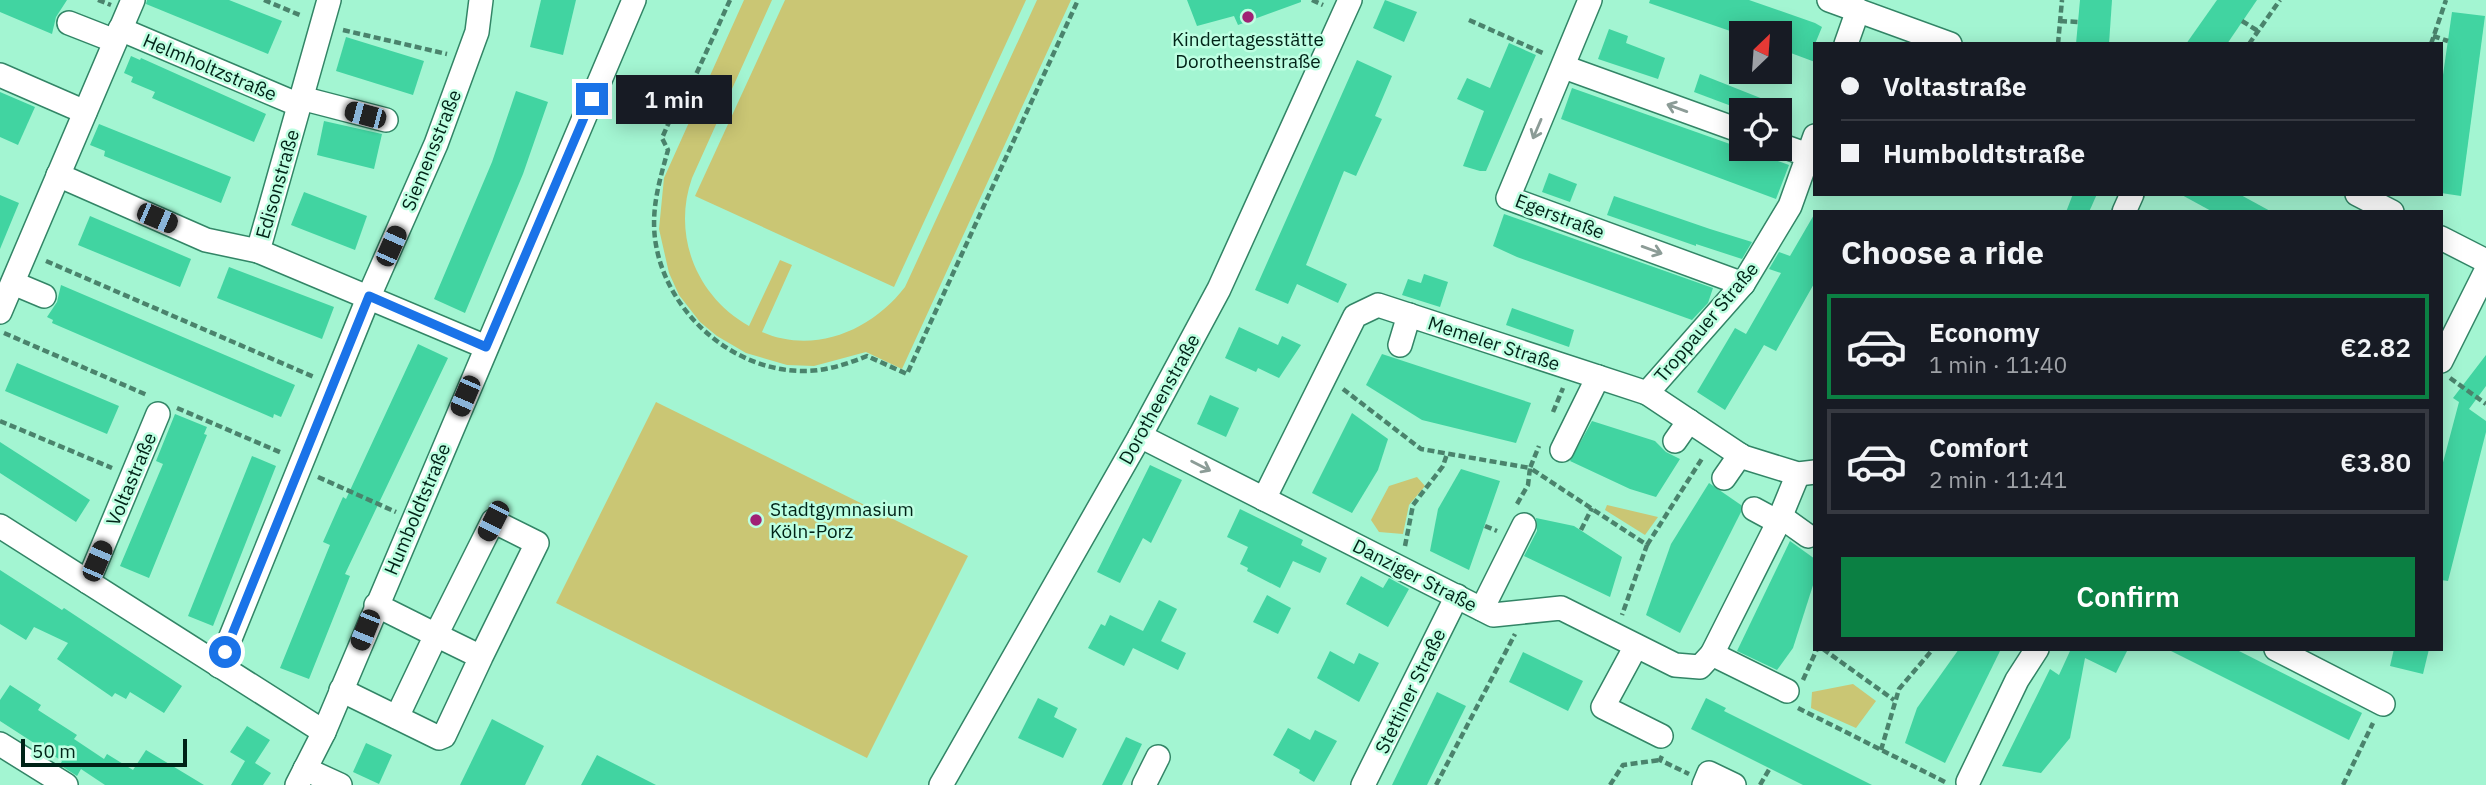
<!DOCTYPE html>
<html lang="en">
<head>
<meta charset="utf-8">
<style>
  :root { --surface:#171b24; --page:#242831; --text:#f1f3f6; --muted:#9ea1a6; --line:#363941; --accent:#0b8043 }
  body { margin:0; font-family:"IBM Plex Sans",sans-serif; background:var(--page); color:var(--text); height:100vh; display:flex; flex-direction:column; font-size:26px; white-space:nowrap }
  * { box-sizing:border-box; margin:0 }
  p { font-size:23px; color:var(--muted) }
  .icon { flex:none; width:38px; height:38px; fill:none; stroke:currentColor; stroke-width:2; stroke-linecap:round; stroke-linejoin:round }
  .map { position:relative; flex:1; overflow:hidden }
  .panel { position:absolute; left:1813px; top:210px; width:630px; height:441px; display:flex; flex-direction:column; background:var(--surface); border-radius:0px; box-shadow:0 4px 18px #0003 }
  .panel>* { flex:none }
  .banner { position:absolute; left:1813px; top:42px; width:630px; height:154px; border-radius:0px; box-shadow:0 4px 18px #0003; display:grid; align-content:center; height:154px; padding:0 28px; background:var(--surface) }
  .needle { width:46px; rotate:25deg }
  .controls { position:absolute; left:1729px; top:21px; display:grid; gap:14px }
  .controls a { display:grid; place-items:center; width:63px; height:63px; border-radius:0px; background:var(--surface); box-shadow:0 4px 18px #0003; font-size:35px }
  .scale { position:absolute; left:21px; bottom:18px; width:166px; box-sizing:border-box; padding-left:7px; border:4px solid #002317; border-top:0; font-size:19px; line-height:24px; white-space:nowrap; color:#002317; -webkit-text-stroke:5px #beffe2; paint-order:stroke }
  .end { position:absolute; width:32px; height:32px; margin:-16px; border:9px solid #1a73e8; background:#fff; box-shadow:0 0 0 4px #fff }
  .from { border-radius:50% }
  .bubble { position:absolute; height:49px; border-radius:0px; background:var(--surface); box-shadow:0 4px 18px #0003; font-size:23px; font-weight:600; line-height:49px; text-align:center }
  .car { position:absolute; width:21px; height:42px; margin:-21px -10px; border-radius:9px; box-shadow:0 0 5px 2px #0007; background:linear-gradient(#222 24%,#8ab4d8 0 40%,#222 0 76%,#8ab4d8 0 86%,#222 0) }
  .banner b { display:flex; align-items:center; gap:24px; height:66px; font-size:26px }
  .banner b+b { border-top:2px solid var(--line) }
  .banner i { width:18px; height:18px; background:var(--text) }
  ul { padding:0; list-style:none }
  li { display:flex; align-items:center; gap:21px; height:105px; margin:0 14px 10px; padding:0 14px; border:4px solid var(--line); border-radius:0px }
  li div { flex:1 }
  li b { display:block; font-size:26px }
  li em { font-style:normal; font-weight:600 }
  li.on { border-color:var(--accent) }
  li>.icon { width:63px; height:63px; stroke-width:1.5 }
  h2 { padding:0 28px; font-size:32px; line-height:84px }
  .action { display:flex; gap:14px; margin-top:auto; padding:14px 28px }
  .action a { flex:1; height:80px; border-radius:0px; background:var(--accent); color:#fff; font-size:28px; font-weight:600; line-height:80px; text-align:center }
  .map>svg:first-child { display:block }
  .green { fill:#cac674 }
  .building { fill:#41d4a1 }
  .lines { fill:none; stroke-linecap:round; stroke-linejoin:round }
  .minor-casing { stroke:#328566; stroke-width:26 }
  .path { stroke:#4a836c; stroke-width:4.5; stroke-dasharray:7 3.5; stroke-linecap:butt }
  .minor { stroke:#fff; stroke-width:23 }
  .oneway { stroke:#8c9c97 }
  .route { stroke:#1a73e8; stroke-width:9 }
  .poi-dot { fill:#a02275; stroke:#beffe2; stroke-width:2.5 }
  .labels { text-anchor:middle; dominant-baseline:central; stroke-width:5; stroke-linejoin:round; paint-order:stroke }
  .poi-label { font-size:19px; fill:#002317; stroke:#beffe2 }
  .street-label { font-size:19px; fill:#002317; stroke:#beffe2 }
</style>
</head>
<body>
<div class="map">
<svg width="2486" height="785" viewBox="0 0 2486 785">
  <rect width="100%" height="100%" fill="#a3f5d2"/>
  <!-- green -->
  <g class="green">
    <path d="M 744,0 L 772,0 L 692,178 C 672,235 696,296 749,326 L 780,260 L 792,265 L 762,332 C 815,355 872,330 905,287 L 1037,0 L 1071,0 L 902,369 L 866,352 L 814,366 L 787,365 L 746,353 L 717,336 L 700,322 L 679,295 L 669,273 L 659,229 L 664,178 Z"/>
    <polygon points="785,0 1026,0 894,287 695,196"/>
    <polygon points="656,402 968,556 867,758 556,603"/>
    <polygon points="1417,477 1425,486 1409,505 1403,534 1379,532 1371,520 1389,486"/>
    <polygon points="1607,505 1658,517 1645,535 1605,510"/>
    <polygon points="1853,684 1876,701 1856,728 1811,708 1812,692"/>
  </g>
  <!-- building -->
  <g class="building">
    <polygon points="0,0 67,0 56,17 52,34 0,12"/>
    <polygon points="147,0 229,0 282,21 268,54 146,4"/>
    <polygon points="541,0 576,0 563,55 530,47"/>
    <polygon points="1187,0 1301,0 1301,2 1238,25 1234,16 1197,26"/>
    <polygon points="1385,0 1417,12 1404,42 1373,28"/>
    <polygon points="1650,0 1749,0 1815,23 1822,27 1815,44 1815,62 1780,49 1780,33 1736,33 1649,3"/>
    <polygon points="2080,0 2112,0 2109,44 2076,44"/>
    <polygon points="2217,0 2257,0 2227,44 2186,44"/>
    <polygon points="2452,12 2485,16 2461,196 2441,193 2441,89"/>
    <polygon points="1609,29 1628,36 1626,43 1665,58 1658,79 1598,59"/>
    <polygon points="346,37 424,61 413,95 336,71"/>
    <polygon points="1509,43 1536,55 1486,171 1480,171 1463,166 1484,111 1457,99 1467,78 1490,88"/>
    <polygon points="131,56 140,60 141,58 266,114 254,142 152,98 155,92 131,82 133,77 124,73"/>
    <polygon points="1357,60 1392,76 1375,116 1382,119 1356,176 1344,171 1306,265 1347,284 1338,303 1297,284 1288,304 1255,290"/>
    <polygon points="1700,74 1788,109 1788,110 1742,110 1694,92"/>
    <polygon points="1572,88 1789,165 1776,199 1561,119"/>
    <polygon points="516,91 548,102 523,174 465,313 434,299 492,162"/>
    <polygon points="0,92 35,107 18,145 0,137"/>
    <polygon points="324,121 382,134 374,169 317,155"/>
    <polygon points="99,124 231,177 221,203 104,156 105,151 90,145"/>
    <polygon points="1549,173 1577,184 1570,202 1542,192"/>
    <polygon points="304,192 367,216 355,250 291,225"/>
    <polygon points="2073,194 2097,194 2089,212 2066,212"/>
    <polygon points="2180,194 2239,194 2272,212 2213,212"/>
    <polygon points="0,195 19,203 0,249"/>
    <polygon points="1614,196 1710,229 1752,242 1742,259 1696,244 1696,246 1607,215"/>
    <polygon points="1815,213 1815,282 1776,351 1764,345 1725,410 1697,392 1735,328 1746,334 1781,273 1769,269 1779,252 1790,256"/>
    <polygon points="1504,214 1713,288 1708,303 1692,320 1517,257 1493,246"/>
    <polygon points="90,216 191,259 180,287 78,245"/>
    <polygon points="229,267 334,307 322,339 217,298"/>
    <polygon points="1424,274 1448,282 1440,307 1402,295 1408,279 1421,283"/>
    <polygon points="61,285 295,385 281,417 274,414 273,418 52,323 53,320 47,317 57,302"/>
    <polygon points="1512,308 1574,330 1569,347 1506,325"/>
    <polygon points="1239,327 1278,345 1282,336 1301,345 1279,378 1258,368 1256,372 1225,358"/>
    <polygon points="418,344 448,358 345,574 350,576 309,679 280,668 330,545 323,542 343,497 346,499"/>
    <polygon points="1382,354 1531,403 1516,443 1422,420 1366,385"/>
    <polygon points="2486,355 2486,386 2469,409 2486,421 2486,432 2448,581 2441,580 2441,470 2459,402 2453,398"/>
    <polygon points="17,363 119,406 107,434 5,391"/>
    <polygon points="1210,395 1239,408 1226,437 1197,424"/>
    <polygon points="1352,413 1388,439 1378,470 1352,513 1312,493"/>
    <polygon points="175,414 207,427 204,434 207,435 149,578 120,566 163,464 156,461"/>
    <polygon points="1592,421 1655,441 1666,452 1680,459 1656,497 1630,489 1570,461"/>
    <polygon points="0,442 90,500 76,522 0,473"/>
    <polygon points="252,456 276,466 213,626 188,616"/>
    <polygon points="1150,465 1182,480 1151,543 1143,538 1120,583 1097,572"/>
    <polygon points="1461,469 1500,481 1469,570 1430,551 1438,509"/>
    <polygon points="1709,483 1741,505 1741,512 1680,633 1646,615 1671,544"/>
    <polygon points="1240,509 1303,540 1301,545 1327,558 1320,573 1293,561 1280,588 1247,571 1248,568 1240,564 1248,547 1227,537"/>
    <polygon points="1536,518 1574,526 1622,557 1610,597 1524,556 1537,531"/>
    <polygon points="1790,541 1815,559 1815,579 1793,648 1777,670 1737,651"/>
    <polygon points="0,570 62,610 64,608 182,686 164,713 130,692 126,699 115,693 112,697 57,659 68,643 34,627 26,640 0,624"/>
    <polygon points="1361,576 1383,588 1389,578 1409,589 1388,627 1346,604"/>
    <polygon points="1267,595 1291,608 1278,634 1253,622"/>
    <polygon points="1159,600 1177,609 1161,641 1186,653 1178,670 1133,648 1124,666 1088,648 1101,624 1105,626 1110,615 1143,631"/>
    <polygon points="1959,649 2001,649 1945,763 1905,743 1917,708"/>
    <polygon points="2066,649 2128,649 2116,673 2085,658 2070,738 2041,773 2002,766 2050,669 2059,675 2070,651"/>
    <polygon points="2167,649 2235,649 2362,713 2349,740"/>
    <polygon points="2394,649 2429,649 2423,674 2390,666"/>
    <polygon points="1330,651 1354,664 1359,653 1379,663 1359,702 1317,678"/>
    <polygon points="1523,652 1583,681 1568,711 1509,682"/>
    <polygon points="10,685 41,705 38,710 77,735 74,739 104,759 107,754 133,770 146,750 204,785 105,785 81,769 77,776 60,765 62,761 0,721 0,700"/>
    <polygon points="1437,692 1466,706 1427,785 1392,785"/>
    <polygon points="1038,698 1058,708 1054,717 1077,729 1063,758 1018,738"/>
    <polygon points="1706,698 1726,708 1724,711 1872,785 1803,785 1691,729"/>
    <polygon points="492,719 544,746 525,785 460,785"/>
    <polygon points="247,726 270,740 255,763 271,773 263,785 231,785 245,761 230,752"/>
    <polygon points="1288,728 1310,740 1315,730 1337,741 1314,782 1299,773 1300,770 1273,755"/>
    <polygon points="1126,737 1142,744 1131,767 1122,785 1102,785"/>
    <polygon points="366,743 392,755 379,784 353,772"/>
    <polygon points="597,755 656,785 581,785"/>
  </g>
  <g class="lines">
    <!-- minor casing -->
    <g class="minor-casing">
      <g id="minor">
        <polyline points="329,0 258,251 486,347"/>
        <polyline points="1590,0 1508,198 1743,284"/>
        <polyline points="1829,0 1950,44"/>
        <polyline points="69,23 115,41"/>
        <polyline points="120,29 299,105"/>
        <polyline points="1846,44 1858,10"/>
        <polyline points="1564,67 1741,131"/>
        <polyline points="0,75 85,112"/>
        <polyline points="301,98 386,120"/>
        <polyline points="1780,145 1808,155"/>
        <polyline points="58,175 206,240 258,251"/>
        <polyline points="2357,194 2392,212"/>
        <polyline points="2124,212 2132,194"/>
        <polyline points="2441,238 2486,261"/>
        <polyline points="13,283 44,296"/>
        <polyline points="0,312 133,0"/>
        <polyline points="1400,345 1409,315"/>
        <polyline points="2441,361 2486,271"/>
        <polyline points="1647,393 1743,284 1790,206 1815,136"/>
        <polyline points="1140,436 1493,615 1561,608 1675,665 1700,667 1712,654 1777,525 1798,474"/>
        <polyline points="1675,441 1689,421"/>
        <polyline points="1562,450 1598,377"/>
        <polyline points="1724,478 1740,455"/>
        <polyline points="1264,499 1355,316 1378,305 1647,393 1743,457 1798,474 1815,472"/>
        <polyline points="1754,509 1778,522"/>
        <polyline points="1780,516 1808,536"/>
        <polyline points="0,526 324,732"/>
        <polyline points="88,582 158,414"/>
        <polyline points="376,605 436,635 397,717"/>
        <polyline points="1482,609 1524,525"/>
        <polyline points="1636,646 1603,707 1661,736"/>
        <polyline points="2276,649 2383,704"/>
        <polyline points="1712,654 1787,691"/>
        <polyline points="219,666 369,296 436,144 477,32 481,0"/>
        <polyline points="341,690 439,738 444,736 481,657 436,635 493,521 537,543 481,657"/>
        <polyline points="0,744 66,785"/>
        <polyline points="305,769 340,785"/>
        <polyline points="1968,782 2017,680 2037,649"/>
        <polyline points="297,785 324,732 634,0"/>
        <polyline points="941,785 1140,436 1219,289 1350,0"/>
        <polyline points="1144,785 1158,757"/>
        <polyline points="1363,785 1457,596"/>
        <polyline points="1704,785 1709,773 1734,785"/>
      </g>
    </g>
    <!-- path -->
    <g class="path">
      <polyline points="98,0 111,5"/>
      <polyline points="264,0 302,16"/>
      <path d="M 730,0 L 683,103 L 677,104 L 662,138 L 668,150 C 659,182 650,212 656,245 C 668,314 734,372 805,371 C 826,371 847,364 867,356 L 907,374 L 1078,0"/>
      <polyline points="1312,0 1323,5"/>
      <polyline points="1469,20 1545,54"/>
      <polyline points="2060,21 2078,22"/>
      <polyline points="2242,21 2258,31"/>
      <polyline points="343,30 447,54"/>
      <polyline points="2433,36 2448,41"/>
      <polyline points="2058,44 2062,0"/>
      <polyline points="2249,44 2280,0"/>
      <polyline points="2431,44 2446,0"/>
      <polyline points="46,261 314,377"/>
      <polyline points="4,333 147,395"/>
      <polyline points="2450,378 2486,404"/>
      <polyline points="1343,389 1421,449 1530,468 1539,446"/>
      <polyline points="177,408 282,453"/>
      <polyline points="1553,412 1563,388"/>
      <polyline points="0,421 112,468"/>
      <polyline points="318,477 396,512"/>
      <polyline points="1517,504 1528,485 1530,468 1647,545 1622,615"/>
      <polyline points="1485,526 1497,531"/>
      <polyline points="1581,530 1592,508"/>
      <polyline points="1647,545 1703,457"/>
      <polyline points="1405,546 1413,505 1443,466 1447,454"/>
      <polyline points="1823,649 1894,700"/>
      <polyline points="1803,680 1817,649"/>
      <polyline points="1798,708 1947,783"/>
      <polyline points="1881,750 1899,689 1933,649"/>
      <polyline points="1662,756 1660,760 1689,774"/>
      <polyline points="1436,785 1515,634"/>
      <polyline points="1610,785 1623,765 1660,760"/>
      <polyline points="1760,785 1770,768"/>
      <polyline points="2343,785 2373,723"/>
    </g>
    <!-- minor -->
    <use href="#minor" class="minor"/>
  </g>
  <!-- one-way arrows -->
  <defs><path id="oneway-shaft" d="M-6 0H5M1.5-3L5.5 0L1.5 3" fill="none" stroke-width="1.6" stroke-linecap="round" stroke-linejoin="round" transform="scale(1.75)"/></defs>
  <g class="oneway">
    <use href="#oneway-shaft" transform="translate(1677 108) rotate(-160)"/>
    <use href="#oneway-shaft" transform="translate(1537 129) rotate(113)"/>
    <use href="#oneway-shaft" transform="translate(1652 250) rotate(20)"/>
    <use href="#oneway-shaft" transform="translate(1201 466) rotate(27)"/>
  </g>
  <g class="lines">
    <!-- route -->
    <polyline class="route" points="225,652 369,296 486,347 592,99"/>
  </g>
  <!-- markers -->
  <g class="poi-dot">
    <circle cx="1248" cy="17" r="7"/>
    <circle cx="756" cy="520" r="7"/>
  </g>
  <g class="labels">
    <!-- poi labels -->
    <g class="poi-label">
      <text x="1248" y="39">Kindertagesstätte<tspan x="1248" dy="22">Dorotheenstraße</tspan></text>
      <text x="770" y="509" text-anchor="start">Stadtgymnasium<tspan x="770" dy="22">Köln-Porz</tspan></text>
    </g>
    <!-- street labels -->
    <g class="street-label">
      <text transform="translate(210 67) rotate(23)">Helmholtzstraße</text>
      <text transform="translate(431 150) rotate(-68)">Siemensstraße</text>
      <text transform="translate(277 184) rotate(-74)">Edisonstraße</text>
      <text transform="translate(1560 216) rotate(21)">Egerstraße</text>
      <text transform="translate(1706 322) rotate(-50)">Troppauer Straße</text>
      <text transform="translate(1494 343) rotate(18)">Memeler Straße</text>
      <text transform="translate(1159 399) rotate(-61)">Dorotheenstraße</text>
      <text transform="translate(131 479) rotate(-67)">Voltastraße</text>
      <text transform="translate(417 509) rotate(-67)">Humboldtstraße</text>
      <text transform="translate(1415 575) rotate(27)">Danziger Straße</text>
      <text transform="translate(1410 691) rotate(-64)">Stettiner Straße</text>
    </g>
  </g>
</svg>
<div class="controls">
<a><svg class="needle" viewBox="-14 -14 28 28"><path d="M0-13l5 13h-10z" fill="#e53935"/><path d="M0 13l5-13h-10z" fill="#9ea1a6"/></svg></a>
<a><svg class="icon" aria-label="locate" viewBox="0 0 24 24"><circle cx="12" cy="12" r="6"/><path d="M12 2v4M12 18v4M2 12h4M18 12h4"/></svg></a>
</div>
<div class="scale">50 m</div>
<i class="end from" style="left:225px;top:652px"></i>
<i class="end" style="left:592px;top:99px"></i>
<div class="bubble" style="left:616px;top:75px;width:116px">1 min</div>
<i class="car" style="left:365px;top:115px;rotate:285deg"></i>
<i class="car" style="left:157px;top:218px;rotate:113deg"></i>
<i class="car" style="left:391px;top:246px;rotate:24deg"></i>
<i class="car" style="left:465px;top:396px;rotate:203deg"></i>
<i class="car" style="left:493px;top:521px;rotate:207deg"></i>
<i class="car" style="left:97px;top:561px;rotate:23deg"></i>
<i class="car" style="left:365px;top:630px;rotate:202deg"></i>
<div class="banner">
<b><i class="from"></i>Voltastraße</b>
<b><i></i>Humboldtstraße</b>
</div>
<section class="panel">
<h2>Choose a ride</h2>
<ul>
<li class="on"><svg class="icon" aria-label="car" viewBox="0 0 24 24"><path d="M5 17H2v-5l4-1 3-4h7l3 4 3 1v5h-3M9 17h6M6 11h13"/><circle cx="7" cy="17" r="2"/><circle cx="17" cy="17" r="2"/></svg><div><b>Economy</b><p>1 min · 11:40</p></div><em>€2.82</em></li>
<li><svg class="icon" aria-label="car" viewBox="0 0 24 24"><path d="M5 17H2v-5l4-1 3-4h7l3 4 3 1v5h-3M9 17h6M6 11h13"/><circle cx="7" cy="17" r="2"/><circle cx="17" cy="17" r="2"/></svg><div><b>Comfort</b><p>2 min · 11:41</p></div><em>€3.80</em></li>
</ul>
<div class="action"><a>Confirm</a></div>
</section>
</div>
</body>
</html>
